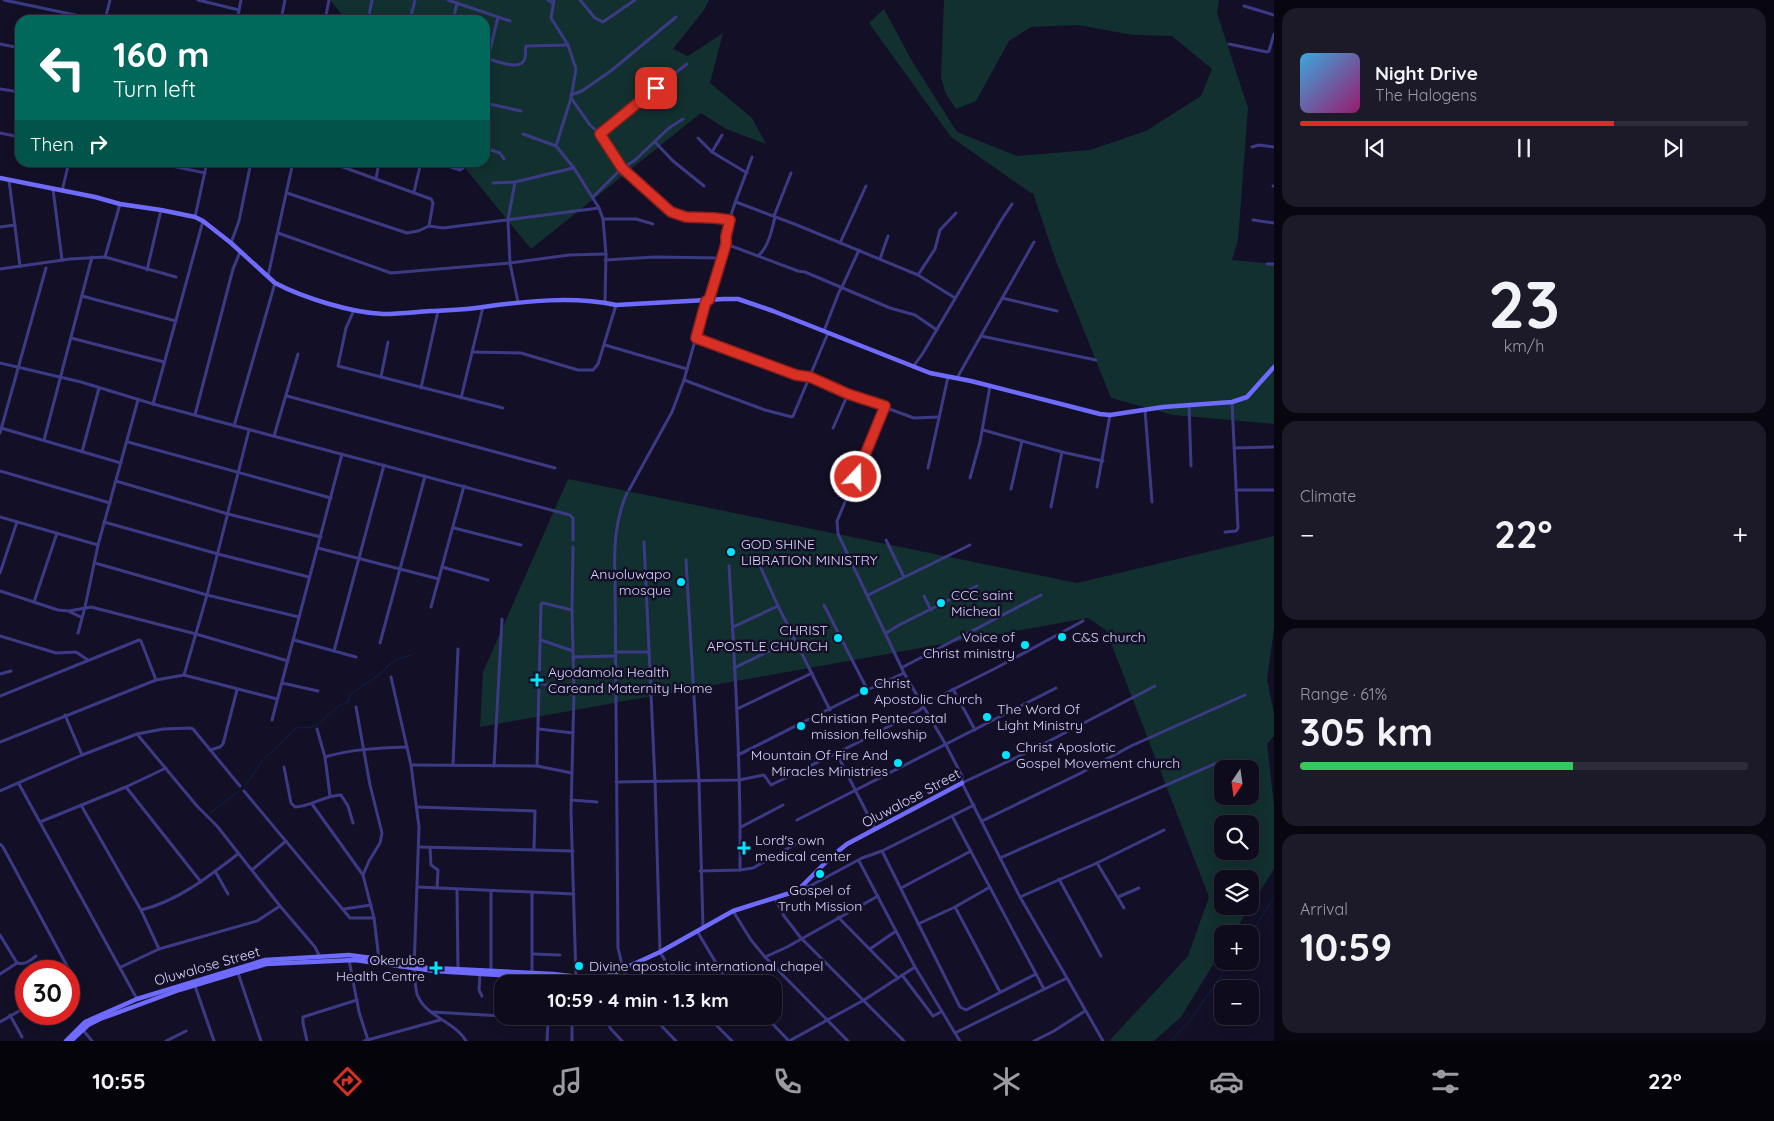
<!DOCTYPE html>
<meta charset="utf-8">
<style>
:root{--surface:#0e0b1c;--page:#1c1929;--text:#f1f3f6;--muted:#9b9ba3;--line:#2e2b3b;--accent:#d93025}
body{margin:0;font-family:Quicksand,sans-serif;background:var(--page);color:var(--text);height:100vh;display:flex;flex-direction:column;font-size:19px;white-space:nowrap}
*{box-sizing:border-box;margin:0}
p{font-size:16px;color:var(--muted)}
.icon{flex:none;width:28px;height:28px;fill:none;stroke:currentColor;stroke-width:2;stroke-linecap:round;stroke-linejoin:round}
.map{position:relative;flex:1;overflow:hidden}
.details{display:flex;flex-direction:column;gap:8px;padding:8px;background:#08060f;width:500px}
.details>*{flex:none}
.guide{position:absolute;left:15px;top:15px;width:475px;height:152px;border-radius:15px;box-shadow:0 2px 12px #0003,0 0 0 1px var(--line);background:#00695c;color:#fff;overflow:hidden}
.needle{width:32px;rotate:193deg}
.controls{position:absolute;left:1214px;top:760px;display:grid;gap:10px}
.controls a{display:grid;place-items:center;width:45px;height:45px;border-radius:10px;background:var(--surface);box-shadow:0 2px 12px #0003,0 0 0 1px var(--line);font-size:25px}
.speed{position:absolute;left:15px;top:960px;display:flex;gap:10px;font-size:25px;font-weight:700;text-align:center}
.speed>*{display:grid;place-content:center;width:65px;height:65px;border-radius:50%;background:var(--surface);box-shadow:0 2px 12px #0003,0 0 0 1px var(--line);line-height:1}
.speed .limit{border:8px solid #d22;background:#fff;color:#111}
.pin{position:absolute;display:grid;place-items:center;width:42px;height:42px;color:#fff;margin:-21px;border-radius:10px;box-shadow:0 2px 8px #0006}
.me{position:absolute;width:55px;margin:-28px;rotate:21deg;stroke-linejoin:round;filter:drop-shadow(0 0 4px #0008)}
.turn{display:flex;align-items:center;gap:18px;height:105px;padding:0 15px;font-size:22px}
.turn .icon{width:65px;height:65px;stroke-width:2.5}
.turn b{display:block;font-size:35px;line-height:42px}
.then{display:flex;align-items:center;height:48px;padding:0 15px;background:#0003;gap:10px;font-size:19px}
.big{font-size:38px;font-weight:700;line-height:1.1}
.details .tile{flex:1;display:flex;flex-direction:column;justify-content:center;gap:8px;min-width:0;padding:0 18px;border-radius:15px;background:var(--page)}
.details .dial{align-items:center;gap:0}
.dial b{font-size:65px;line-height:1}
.song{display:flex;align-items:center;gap:15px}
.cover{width:60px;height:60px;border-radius:8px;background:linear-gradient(135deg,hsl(200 70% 55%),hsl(320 70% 35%))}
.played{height:5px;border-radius:2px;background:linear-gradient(90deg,var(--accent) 70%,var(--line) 70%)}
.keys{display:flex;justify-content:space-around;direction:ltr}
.heat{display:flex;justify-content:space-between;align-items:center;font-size:28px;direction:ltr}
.charge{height:8px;border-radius:4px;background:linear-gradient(90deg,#34c759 61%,var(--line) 0)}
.trip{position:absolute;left:494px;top:975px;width:288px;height:50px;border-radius:15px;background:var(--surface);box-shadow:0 2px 12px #0003,0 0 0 1px var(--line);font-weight:700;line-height:50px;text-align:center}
.tabs{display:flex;height:80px;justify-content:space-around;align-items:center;background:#06040b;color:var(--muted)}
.tabs .icon{width:35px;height:35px}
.tabs .current{color:var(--accent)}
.tabs b{font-size:22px;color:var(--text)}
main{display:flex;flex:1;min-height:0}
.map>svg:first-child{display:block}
</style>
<main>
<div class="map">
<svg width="1274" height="1041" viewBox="0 0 1274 1041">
<rect width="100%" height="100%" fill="#130f26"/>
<!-- green -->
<g fill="#12302f" fill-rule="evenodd">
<polygon points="330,0 709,0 704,10 673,49 688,56 723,33 710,83 752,118 766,144 726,129 701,113 531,249 461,163 485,162 485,20 346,20"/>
<polygon points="944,0 1219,0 1217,13 1248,108 1238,240 1232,260 1274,264 1274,424 1173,415 1111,398 1056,261 1033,193 1031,193 951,137 869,23 884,9 912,61 957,132 1017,156 1090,150 1146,131 1201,96 1212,69 1172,36 1133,35 1078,25 1031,27 1009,41 976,101 956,109 946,94 941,78"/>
<path d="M568 479 1077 583 1274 536V628L1267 680 1274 714V736L1267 744 1274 806V869L1233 934H1222V950L1181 1017 1154 1041H1109L1188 956 1209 897 1106 630 1088 618 480 727 483 672ZM1222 769H1250V796H1222ZM1222 824H1250V851H1222ZM1222 879H1250V906H1222Z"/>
</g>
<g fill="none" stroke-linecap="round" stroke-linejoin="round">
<!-- stream -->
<g stroke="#0c2248" stroke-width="1">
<polyline points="245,786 262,761 296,728 312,727 319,723 340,705 348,702 350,694 379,675 390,664 400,658 412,655"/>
<polyline points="210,813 239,791"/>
<polyline points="1250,936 1274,897"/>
<polyline points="1171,1041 1189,1022 1231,961"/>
</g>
<!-- street -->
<g stroke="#3d3a85" stroke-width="3">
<polyline points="4,0 99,20"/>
<polyline points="198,0 239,10"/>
<polyline points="448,0 510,21"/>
<polyline points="548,0 553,3"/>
<polyline points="554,0 551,18 568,45 576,69 571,98 556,146"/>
<polyline points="580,0 595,18 603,22 635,0"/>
<polyline points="1244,6 1274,15"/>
<polyline points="105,20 110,0"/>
<polyline points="237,20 241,0"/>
<polyline points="281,20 285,0"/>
<polyline points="325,20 329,0"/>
<polyline points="368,20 372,0"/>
<polyline points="410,20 415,0"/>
<polyline points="453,20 457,3"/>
<polyline points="0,44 20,48"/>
<polyline points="1229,44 1267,52 1269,51 1274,34"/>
<path d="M488 59C497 61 522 72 525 58 526 55 525 50 526 46L568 45"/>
<polyline points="485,71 498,17"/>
<polyline points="0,89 20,92"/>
<polyline points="571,95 582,91 612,70 676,17"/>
<polyline points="571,98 590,125 600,134 622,168 671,212 686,217 715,218 730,220"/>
<polyline points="485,103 521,111"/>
<polyline points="0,133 20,137"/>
<polyline points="523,134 556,146 574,168 599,208 603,219 606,254 605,302"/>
<polyline points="600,134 642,98 687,64"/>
<polyline points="698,138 712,152 747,173"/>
<polyline points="655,142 673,161 704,186"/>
<polyline points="1252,147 1259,145 1274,147"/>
<polyline points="485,148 500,153 504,159"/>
<polyline points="712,152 722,135"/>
<polyline points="153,162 205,173"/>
<polyline points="329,162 431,199 433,203 429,226"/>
<polyline points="436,162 460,170 463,168 464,162"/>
<polyline points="376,179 379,162"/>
<polyline points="9,180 20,266"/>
<polyline points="515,182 508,220 510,263 518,302"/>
<polyline points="493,183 515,182 573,168"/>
<polyline points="1273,186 1274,186"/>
<polyline points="53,189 62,260"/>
<polyline points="62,191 69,162"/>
<polyline points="414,192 421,162"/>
<polyline points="287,193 407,233 418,231 429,226 443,228 599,208"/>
<polyline points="593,197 622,168 634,161 669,128 683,119"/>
<polyline points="736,202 797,225 918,275 955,298"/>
<polyline points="774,216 791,173"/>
<polyline points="195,217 207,162"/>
<polyline points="603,219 636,219 653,224"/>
<polyline points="1253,220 1274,223"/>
<polyline points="0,227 15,225"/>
<polyline points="278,233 391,273 510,263 569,255 606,254"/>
<polyline points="231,243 239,221 251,162"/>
<polyline points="840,243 866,186"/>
<polyline points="726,244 798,271 805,272 890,308 915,315 937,330"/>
<path d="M759 255C769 246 772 229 775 217"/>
<polyline points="105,257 120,204"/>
<polyline points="880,259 888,236"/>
<polyline points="605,260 655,257 722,258"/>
<polyline points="1267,264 1274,264"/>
<polyline points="0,269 70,259 105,257 176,277"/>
<polyline points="147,270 161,210"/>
<polyline points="918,275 935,249 940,230 956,213"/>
<polyline points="268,276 293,162"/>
<polyline points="82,296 176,321"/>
<polyline points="1002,298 1057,311"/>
<path d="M709 300 726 244C723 227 746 176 752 157"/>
<polyline points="354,310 346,328 338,366 503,408"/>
<polyline points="824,331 839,292 842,287 859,250"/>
<polyline points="981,336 1096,360"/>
<polyline points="71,338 164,362"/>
<polyline points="696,338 796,375 809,377 848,394 914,418 939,417"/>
<polyline points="605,345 687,369"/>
<polyline points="472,352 521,353 578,370 593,370 598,364 616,305"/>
<polyline points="0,363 81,382 153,404 570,515 573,518 573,540"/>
<polyline points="913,367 923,353 1002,219 1012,204"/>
<polyline points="381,377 388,342"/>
<polyline points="957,378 1034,242"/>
<polyline points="684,380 765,410 792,417 793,416 828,333"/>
<polyline points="421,388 438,311"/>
<polyline points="287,396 555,468"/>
<polyline points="461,398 483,307"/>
<polyline points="153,404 203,221"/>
<polyline points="1189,405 1191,466"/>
<polyline points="1145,410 1152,502"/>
<polyline points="195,415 233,269 240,252"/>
<polyline points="234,426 275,283"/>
<polyline points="1,428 121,463"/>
<polyline points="833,428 848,394"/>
<polyline points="983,430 1062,452 1103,461"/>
<polyline points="0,433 46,268"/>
<polyline points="274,436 298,354"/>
<polyline points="44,440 92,257"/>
<polyline points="128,442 331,498"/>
<polyline points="1234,448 1274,447"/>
<polyline points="82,452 99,388"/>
<polyline points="928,468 948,377"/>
<polyline points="0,471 110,503"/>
<polyline points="970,478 980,442 990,386"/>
<polyline points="116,481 228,514 321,537"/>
<polyline points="1097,487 1110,415"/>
<polyline points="1011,489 1022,441"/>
<polyline points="629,490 672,412 684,380 706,301"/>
<polyline points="1236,490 1274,490"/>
<path d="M627 493C614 522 614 551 615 582L618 948 623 969 630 984"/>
<polyline points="1051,507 1062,452"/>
<polyline points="0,517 98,545"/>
<polyline points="104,522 218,554 309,577"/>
<polyline points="454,528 521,545"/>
<polyline points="1225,532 1236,531 1238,528 1232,402"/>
<polyline points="886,540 904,577"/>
<polyline points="644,542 655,781 660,952 679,984"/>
<polyline points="573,547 572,610 574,692 571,812 576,978"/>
<polyline points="318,548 439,579"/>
<polyline points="686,560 699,782 703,928"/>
<polyline points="95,563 207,595 299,617"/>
<path d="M729 566C735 667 741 769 740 870"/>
<polyline points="760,566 778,606 830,710"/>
<polyline points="442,567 488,580"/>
<polyline points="0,573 17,522"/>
<polyline points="0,591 58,610 69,611 91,607 196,634 288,661"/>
<polyline points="868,595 970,545"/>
<polyline points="924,596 931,610"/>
<polyline points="34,602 57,533"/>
<polyline points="824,605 867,689"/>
<polyline points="431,607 464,486"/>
<polyline points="70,612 81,617"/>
<polyline points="733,627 778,606"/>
<polyline points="78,633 85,607 98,545 138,400"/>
<polyline points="886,633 899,625 977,586"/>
<polyline points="0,636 56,653 76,652 88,660"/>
<polyline points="294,640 356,657"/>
<polyline points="541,640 573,651"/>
<polyline points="380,643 425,476"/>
<polyline points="334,651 384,465"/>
<polyline points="615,652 649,652"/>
<polyline points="573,657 615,656"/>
<polyline points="903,667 1041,595"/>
<polyline points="734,668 794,639"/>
<polyline points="0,674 11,671"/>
<polyline points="184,675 207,595 249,430"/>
<path d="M391 677 411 765 419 827 414 970C415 977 415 986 417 994 425 1017 455 1021 466 1041"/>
<polyline points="282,683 318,691"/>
<polyline points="540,683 573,692"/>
<polyline points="953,689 975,730"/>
<polyline points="0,696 139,640 141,641 156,680"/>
<polyline points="356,707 370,785 382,833 380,843 369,861 363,875"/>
<polyline points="737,709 812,673"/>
<polyline points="65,715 82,755"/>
<polyline points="272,720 342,454"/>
<polyline points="317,729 325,757 330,796"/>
<polyline points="539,729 573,733"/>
<polyline points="137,734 197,806 217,826 280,906 315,947 320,957"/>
<polyline points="0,742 156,680 184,675 277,699"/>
<polyline points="210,750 220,747 223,744 237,690"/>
<polyline points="837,754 875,829"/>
<path d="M738 755C793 728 848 698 904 673"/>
<path d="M325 757C352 749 379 748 407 747"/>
<polyline points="411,765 537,766 572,773"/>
<polyline points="453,765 458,649"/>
<polyline points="494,766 502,619"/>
<polyline points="537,766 541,604 543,603 572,610"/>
<path d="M284 767 291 803 295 807C310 807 325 795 341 795L348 806 353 823"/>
<polyline points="616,782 739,780 764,775 771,785 857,743 920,710 926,703 996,668 1083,621"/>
<polyline points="962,783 1028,752 1155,686"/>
<polyline points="19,784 137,999"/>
<polyline points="126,787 201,882"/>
<polyline points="0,791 82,755 137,734 163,729 190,728 193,729 240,786"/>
<polyline points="244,791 350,918 374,918"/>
<polyline points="571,800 597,802"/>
<polyline points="312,804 363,875 374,918 379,959"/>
<polyline points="81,805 141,910 159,949"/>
<polyline points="417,807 535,811 534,849"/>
<polyline points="952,816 1044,989"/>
<polyline points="797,820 1056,688"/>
<polyline points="982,821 1079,774 1131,746 1245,695"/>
<polyline points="40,822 126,787 166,768"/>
<polyline points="741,827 783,805"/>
<polyline points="0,844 3,847 74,979 74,982 69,984"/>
<polyline points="420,847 573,851"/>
<polyline points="430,848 431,865 438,870 437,888"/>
<polyline points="882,851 960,1007 966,1010 1036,974"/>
<polyline points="1000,858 1219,762"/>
<polyline points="859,861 915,967 955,1033 1067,978 1020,897 962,783 962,776 946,745 904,673 838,534 837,521 885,406"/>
<polyline points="1097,863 1124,908"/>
<polyline points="252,870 286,841"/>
<polyline points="215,871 228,894"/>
<polyline points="700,871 740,870 753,868 799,842"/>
<polyline points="1059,879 1101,956"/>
<polyline points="418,887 574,894"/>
<polyline points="802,887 810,886 862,858 882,851 974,805"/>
<polyline points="901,888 971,851"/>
<polyline points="457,890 458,969"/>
<polyline points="491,891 491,971"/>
<polyline points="1020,897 1097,863 1164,830"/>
<polyline points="1118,897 1139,888"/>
<polyline points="775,898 784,916 801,938 904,1041"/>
<polyline points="955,907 1000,992"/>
<polyline points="344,909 371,905"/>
<path d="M141 910C178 901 208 877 238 854"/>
<polyline points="733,911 751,940 765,957 848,1041"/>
<polyline points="838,917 898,978"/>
<polyline points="918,924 955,907 990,887"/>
<polyline points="697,931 722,973 732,984"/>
<polyline points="0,935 17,963"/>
<polyline points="870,949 896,931"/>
<polyline points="533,954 560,955"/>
<polyline points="765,957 787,947 878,896"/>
<polyline points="349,960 359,1012 368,1040"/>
<polyline points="121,967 159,949 257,921 280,906"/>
<polyline points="238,973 261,1041"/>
<polyline points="532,973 532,892"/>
<path d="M0 974 17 963C25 965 30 961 36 956"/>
<polyline points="480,974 479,990 482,996"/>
<polyline points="902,975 933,1016 941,1012"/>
<polyline points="1067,978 1103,1041"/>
<polyline points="195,986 214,1041"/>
<polyline points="432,1012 502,1016"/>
<polyline points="10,1015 22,1037"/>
<polyline points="506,1016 548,1022 571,1021"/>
<polyline points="572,1016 572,1041"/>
<polyline points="607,1016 610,1028 622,1041"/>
<polyline points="652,1016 676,1041"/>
<polyline points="707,1016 732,1041"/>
<polyline points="765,1016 789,1041"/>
<polyline points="0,1022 26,1007"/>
<polyline points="83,1030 92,1041"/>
<polyline points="955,1033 960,1041"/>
<polyline points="166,1041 186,1031"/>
<polyline points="307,1041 303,1023 303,1017 357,1000"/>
<polyline points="364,1041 440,1020"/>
<polyline points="547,1041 548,1022"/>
<polyline points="789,1041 864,1000 915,967"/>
<polyline points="1034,1041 1054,1031 1085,1011"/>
</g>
<!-- secondary -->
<g stroke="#6f6bff" stroke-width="4.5">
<path d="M0 178 95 197 120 204 161 210 195 217 203 221 231 243 275 283C304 298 352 313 384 314 399 314 415 312 430 311 448 310 466 310 483 307 526 301 573 296 616 305L724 299H738L773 311 930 373 971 381 1100 414 1110 415 1163 407 1232 402 1247 397 1274 367"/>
<polyline points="66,1041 85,1022 137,999 265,960 349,955 379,959 414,967 553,974 571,976 579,979 599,980 660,952 733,911 790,893 801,887 831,857 847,844 962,783"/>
<polyline points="71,1041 88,1025 100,1019 179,990 266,964 355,960 435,971 532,977 574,978"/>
</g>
</g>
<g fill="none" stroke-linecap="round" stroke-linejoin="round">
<defs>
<polyline id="route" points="656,88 600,134 622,168 671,212 686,217 715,218 730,220 726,236 726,244 709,300 706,301 696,338 796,375 810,377 848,394 885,406 856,477"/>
</defs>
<!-- route casing -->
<use href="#route" stroke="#8d1f18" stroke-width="12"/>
<!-- route -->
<use href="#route" stroke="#d93025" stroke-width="9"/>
</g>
<!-- markers -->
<g fill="#00e5ff" stroke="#130f26" stroke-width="2">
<circle cx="731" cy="552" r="5"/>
<circle cx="681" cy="582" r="5"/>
<circle cx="941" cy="603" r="5"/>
<circle cx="1062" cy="637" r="5"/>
<circle cx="838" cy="638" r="5"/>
<circle cx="1025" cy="645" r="5"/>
<path d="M534.5 672.5h5v5h5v5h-5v5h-5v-5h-5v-5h5z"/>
<circle cx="864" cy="691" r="5"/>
<circle cx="987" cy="717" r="5"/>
<circle cx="801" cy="726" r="5"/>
<circle cx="1006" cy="755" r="5"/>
<circle cx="898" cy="763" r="5"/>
<path d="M741.5 840.5h5v5h5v5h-5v5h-5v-5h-5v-5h5z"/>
<circle cx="820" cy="874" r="5"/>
<circle cx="579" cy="966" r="5"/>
<path d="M433.5 960.5h5v5h5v5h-5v5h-5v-5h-5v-5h5z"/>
</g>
<g text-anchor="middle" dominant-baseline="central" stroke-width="5" stroke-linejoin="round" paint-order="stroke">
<!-- poi labels -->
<g font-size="14" fill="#d9d4ff" stroke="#130f26" text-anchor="start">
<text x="741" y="544">GOD SHINE<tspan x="741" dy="16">LIBRATION MINISTRY</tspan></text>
<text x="671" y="574" text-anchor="end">Anuoluwapo<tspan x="671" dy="16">mosque</tspan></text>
<text x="951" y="595">CCC saint<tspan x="951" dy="16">Micheal</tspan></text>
<text x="828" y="630" text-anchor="end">CHRIST<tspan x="828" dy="16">APOSTLE CHURCH</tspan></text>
<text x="1015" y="637" text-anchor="end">Voice of<tspan x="1015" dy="16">Christ ministry</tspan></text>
<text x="1072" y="637">C&amp;S church</text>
<text x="548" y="672">Ayodamola Health<tspan x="548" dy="16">Careand Maternity Home</tspan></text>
<text x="874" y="683">Christ<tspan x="874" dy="16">Apostolic Church</tspan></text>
<text x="997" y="709">The Word Of<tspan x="997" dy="16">Light Ministry</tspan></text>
<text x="811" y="718">Christian Pentecostal<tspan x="811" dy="16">mission fellowship</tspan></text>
<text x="1016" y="747">Christ Aposlotic<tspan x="1016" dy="16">Gospel Movement church</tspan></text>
<text x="888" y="755" text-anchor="end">Mountain Of Fire And<tspan x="888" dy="16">Miracles Ministries</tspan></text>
<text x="755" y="840">Lord's own<tspan x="755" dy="16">medical center</tspan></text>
<text x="820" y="890" text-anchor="middle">Gospel of<tspan x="820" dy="16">Truth Mission</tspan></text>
<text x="425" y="960" text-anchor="end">Okerube<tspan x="425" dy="16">Health Centre</tspan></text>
<text x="589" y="966">Divine apostolic international chapel</text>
</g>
<!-- street labels -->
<g font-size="14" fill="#d9d4ff" stroke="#130f26">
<text transform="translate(911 798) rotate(-28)">Oluwalose Street</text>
<text transform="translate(207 966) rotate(-16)">Oluwalose Street</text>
</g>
</g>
</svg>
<div class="controls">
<a><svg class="needle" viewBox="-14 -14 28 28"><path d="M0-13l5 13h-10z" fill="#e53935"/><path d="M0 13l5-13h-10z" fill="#9b9ba3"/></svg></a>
<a><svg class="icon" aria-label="search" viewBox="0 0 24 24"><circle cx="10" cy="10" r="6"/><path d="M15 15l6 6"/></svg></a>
<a><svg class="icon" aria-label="layers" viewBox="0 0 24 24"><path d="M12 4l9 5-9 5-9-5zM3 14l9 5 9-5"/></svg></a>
<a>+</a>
<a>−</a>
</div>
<div class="speed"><div class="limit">30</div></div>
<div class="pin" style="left:656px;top:88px;background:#d93025"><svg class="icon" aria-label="arrive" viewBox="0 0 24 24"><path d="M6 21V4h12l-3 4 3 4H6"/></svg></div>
<svg class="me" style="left:856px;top:477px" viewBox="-20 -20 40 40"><circle r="17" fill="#d93025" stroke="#fff" stroke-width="3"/><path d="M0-11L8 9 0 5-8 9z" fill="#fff"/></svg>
<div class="trip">10:59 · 4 min · 1.3 km</div>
<div class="guide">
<div class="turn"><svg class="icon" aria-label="left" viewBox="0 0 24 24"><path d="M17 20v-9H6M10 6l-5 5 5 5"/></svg><div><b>160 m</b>Turn left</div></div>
<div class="then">Then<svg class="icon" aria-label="right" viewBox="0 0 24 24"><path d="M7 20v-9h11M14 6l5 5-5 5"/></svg></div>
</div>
</div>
<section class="details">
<div class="tile">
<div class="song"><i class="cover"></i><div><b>Night Drive</b><p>The Halogens</p></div></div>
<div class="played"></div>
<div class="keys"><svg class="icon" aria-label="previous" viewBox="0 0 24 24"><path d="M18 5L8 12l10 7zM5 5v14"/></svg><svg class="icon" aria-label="pause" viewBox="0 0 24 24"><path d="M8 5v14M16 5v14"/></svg><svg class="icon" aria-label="next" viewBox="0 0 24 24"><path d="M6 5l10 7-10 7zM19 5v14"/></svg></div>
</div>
<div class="tile dial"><b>23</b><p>km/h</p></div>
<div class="tile"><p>Climate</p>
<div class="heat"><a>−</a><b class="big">22°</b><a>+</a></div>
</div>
<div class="tile"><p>Range · 61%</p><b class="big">305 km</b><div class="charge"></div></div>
<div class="tile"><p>Arrival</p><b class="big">10:59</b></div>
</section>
</main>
<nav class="tabs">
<b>10:55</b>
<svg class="icon current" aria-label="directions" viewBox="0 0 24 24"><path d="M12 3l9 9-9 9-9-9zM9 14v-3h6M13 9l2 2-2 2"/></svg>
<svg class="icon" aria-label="music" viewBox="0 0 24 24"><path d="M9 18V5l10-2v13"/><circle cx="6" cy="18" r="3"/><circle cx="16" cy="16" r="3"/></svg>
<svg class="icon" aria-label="phone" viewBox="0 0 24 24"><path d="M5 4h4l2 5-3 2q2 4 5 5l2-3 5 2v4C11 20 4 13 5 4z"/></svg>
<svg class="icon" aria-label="climate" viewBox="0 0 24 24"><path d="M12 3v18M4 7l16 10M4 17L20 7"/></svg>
<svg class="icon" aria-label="car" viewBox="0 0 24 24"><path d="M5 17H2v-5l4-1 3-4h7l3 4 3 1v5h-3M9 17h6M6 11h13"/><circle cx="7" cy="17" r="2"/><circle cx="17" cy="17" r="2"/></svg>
<svg class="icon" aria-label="filters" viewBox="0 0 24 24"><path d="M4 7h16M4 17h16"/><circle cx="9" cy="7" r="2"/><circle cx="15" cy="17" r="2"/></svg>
<b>22°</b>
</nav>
